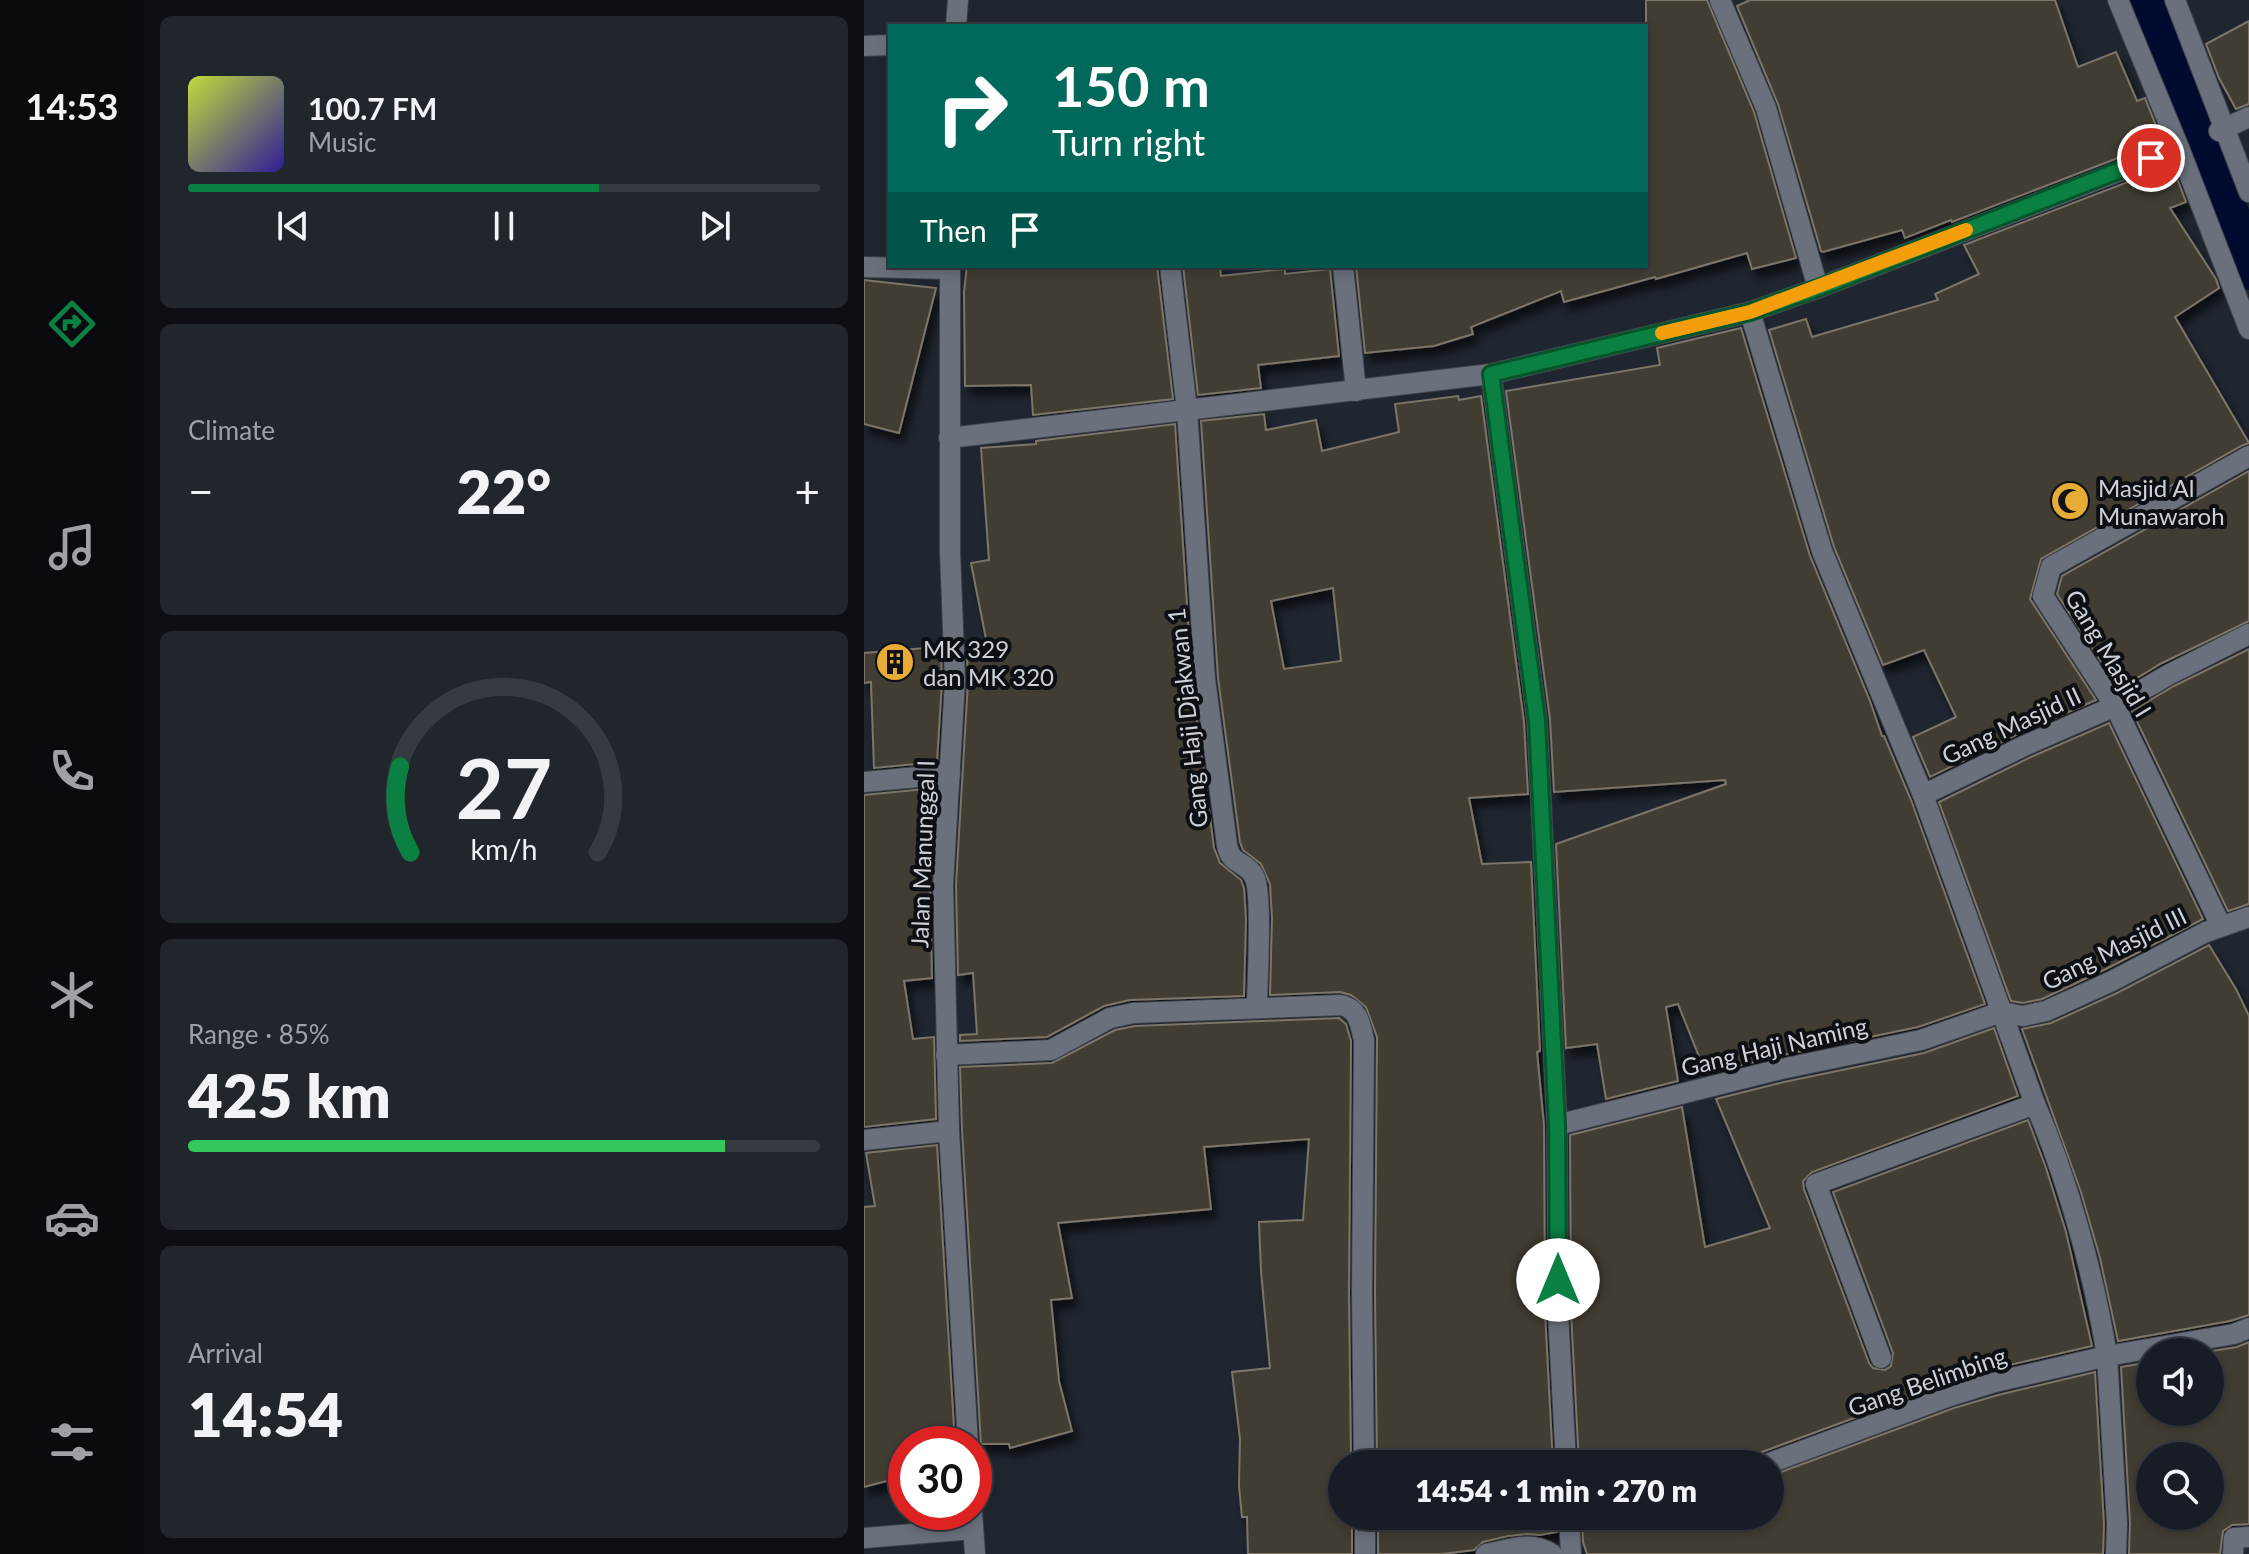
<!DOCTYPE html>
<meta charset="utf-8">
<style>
:root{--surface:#181c24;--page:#21252c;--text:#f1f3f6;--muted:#9fa1a6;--line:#363a41;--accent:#0b8043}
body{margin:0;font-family:Lato,sans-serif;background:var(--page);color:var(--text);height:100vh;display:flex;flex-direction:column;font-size:30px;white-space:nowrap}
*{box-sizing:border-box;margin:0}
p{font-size:26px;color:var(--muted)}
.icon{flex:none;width:44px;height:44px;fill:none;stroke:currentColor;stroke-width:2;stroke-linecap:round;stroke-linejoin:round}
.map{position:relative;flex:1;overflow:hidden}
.details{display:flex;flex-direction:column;gap:16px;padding:16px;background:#0d0f14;width:720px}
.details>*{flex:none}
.top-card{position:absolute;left:24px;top:24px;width:760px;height:244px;border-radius:0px;box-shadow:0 4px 12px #0003,0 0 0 2px var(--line);background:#00695c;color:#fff;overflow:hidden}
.buttons{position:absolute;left:1272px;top:1338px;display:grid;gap:16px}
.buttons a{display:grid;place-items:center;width:88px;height:88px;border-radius:50%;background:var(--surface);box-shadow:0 4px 12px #0003,0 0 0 2px var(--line);font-size:40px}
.speed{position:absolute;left:24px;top:1426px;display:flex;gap:16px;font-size:40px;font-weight:700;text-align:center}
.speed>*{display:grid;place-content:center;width:104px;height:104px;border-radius:50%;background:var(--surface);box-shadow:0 4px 12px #0003,0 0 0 2px var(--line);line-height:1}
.speed .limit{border:12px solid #d22;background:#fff;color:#111}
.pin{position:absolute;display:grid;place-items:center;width:68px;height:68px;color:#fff;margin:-34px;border:4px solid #fff;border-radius:50%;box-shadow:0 2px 8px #0007}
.me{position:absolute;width:88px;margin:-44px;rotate:0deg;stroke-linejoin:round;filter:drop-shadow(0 0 6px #0008)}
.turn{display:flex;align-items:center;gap:28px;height:168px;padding:0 32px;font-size:36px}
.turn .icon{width:104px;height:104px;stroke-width:2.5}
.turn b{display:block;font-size:56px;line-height:68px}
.then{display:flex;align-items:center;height:76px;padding:0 32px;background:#0003;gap:16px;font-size:30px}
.big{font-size:60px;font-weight:800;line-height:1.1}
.details .card{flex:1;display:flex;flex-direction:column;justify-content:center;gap:12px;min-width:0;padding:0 28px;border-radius:12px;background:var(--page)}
.details .dial{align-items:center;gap:0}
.dial svg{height:208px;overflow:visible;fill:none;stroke:var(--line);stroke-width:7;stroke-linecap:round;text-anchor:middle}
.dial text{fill:var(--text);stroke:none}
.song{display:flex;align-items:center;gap:24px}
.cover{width:96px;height:96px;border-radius:12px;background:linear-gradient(135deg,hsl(70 70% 55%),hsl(250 70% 35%))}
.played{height:8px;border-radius:4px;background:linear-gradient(90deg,var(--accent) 65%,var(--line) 65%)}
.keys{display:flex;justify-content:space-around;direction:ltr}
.heat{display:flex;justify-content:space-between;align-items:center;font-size:44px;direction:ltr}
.charge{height:12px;border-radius:6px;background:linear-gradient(90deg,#34c759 85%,var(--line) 0)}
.trip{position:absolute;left:464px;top:1450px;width:456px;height:80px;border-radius:40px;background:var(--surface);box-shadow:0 4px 12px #0003,0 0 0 2px var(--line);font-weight:800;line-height:80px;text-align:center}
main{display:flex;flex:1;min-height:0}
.tabs{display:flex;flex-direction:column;width:144px;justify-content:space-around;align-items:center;background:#0a0b0e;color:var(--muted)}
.tabs .icon{width:56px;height:56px}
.tabs .active{color:var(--accent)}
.tabs b{font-size:36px;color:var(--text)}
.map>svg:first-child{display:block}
</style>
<main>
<nav class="tabs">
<b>14:53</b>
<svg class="icon active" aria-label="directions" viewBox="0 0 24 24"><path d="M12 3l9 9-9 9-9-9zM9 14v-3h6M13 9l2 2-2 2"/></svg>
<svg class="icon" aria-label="music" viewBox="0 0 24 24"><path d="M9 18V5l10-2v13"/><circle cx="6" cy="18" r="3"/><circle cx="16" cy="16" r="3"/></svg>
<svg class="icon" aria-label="phone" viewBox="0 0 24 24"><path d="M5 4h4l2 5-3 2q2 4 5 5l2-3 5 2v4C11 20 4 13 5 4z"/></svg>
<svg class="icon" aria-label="climate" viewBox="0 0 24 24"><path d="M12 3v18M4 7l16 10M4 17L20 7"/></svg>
<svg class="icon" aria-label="car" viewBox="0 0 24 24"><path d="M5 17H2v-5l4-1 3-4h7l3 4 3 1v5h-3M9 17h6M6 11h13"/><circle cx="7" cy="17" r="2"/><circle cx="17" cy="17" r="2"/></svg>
<svg class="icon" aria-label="filters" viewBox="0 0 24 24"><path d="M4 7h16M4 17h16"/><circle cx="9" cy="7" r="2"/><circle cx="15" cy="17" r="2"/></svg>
</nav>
<section class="details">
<div class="card">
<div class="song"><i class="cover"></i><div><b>100.7 FM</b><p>Music</p></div></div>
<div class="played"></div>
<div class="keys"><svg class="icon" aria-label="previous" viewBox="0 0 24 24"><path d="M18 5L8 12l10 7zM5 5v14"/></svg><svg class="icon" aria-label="pause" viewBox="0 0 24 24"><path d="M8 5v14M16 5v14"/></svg><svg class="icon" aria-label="next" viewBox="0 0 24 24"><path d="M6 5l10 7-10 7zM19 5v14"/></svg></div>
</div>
<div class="card"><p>Climate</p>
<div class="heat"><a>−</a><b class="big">22°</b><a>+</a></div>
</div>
<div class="card dial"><svg viewBox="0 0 100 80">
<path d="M14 69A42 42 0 1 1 86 69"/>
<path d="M14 69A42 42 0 0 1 10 36" stroke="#0b8043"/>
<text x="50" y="56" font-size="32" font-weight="700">27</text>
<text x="50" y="72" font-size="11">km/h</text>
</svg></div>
<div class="card"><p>Range · 85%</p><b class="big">425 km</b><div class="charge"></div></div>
<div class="card"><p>Arrival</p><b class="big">14:54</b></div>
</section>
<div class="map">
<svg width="1385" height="1554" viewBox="0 0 1385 1554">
<defs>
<filter id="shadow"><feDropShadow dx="5" dy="9" stdDeviation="4" flood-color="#0009"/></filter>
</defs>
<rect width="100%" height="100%" fill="#202630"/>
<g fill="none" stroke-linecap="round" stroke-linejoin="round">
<!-- canal -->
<polyline stroke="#010b2f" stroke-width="42" points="1284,0 1385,269"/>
</g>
<!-- building -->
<g fill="#423c31" stroke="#7c7468" stroke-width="2" fill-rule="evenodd" filter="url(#shadow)">
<polygon points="782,0 843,0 890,112 932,258 888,269 883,253 792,279 791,277 700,302 697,291 607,327 609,334 570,346 501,353 492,266 782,266"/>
<polygon points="886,0 1191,0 1214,67 1252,52 1273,101 1281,98 1298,141 1088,222 1087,220 1041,238 1038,230 959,252 957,251 914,104 873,6"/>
<polygon points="1385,21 1385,104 1372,109 1355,78 1342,44"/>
<polygon points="1308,165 1322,202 1306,208 1352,279 1355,288 1311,317 1385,443 1379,445 1177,559 1166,599 1232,700 1156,733 1066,777 1049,737 1092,717 1060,650 1019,665 970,547 905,330 942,319 948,337 1074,300 1071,294 1115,274 1100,245"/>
<polygon points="103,266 293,266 309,399 169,415 167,385 101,386 100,292"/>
<polygon points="319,266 356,266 357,276 421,269 421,274 466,269 475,356 394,365 397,388 334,395"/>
<polygon points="0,280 72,288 35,433 0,424"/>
<polygon points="877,328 946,556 1006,701 1018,736 1020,736 1047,800 1121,1004 1054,1027 914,1056 842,1074 814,1004 802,1007 814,1081 742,1099 733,1044 702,1048 692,844 862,784 861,780 690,792 686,719 642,391 796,365 793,348"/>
<path d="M594 396 595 400 617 396 660 722 664 794 605 798 618 864 667 862 676 1051 673 1052 680 1125 681 1312 689 1464H513L511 1293 513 1037 502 1007 487 995 476 992 406 995 408 918 406 884 397 864 379 850 376 842 354 678 337 421 400 414 402 430 452 420 458 451 535 432 531 404ZM469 588 477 661 420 669 407 601Z"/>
<polygon points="311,424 328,681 350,848 356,863 377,880 380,888 382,919 380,996 266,1000 240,1006 183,1037 96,1041 96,1035 113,1034 109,973 94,975 92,885 104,682 103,652 124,649 107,563 125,560 117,448 172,444 172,441"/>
<polygon points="1385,471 1385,621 1298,663 1255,689 1193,594 1198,576"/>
<polygon points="61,648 62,658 77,656 78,681 73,762 10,768 7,682 0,683 0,653"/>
<polygon points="1385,649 1385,904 1364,911 1268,711 1310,686"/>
<polygon points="1245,723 1339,919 1242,969 1178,999 1159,1003 1147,1001 1075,802 1167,757"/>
<polygon points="72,788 66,885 68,978 40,981 49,1039 70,1037 72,1119 0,1127 0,795"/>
<polygon points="1345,945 1372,989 1385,1016 1385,1315 1366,1321 1254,1341 1236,1258 1217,1192 1158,1029 1187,1023 1253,993"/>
<polygon points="475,1018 482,1024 487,1041 485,1293 487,1464 478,1464 478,1516 488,1516 488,1554 384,1554 383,1517 378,1517 375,1486 376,1439 368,1372 406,1368 397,1271 395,1222 439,1220 445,1139 340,1147 347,1209 194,1223 208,1298 187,1300 195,1381 208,1431 146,1448 145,1444 117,1444 98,1130 96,1067 188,1063 251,1030 271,1026"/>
<polygon points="1130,1028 1154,1096 948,1172 939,1181 940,1189 1005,1363 1009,1368 1021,1370 1027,1366 1029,1353 969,1192 1164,1120 1182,1168 1202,1232 1228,1346 1128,1369 1082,1384 898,1452 893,1456 890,1464 715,1464 707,1312 706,1135 818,1107 841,1247 906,1228 852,1099 920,1082 1060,1053"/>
<polygon points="73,1145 91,1444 42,1444 42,1476 0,1487 0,1207 11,1206 2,1153"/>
<path d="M1385 1342V1524L1368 1525 1359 1531 1356 1554H1265L1266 1523 1257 1367 1286 1362V1412H1346V1352H1342L1373 1347ZM1286 1456H1346V1516H1286Z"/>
<polygon points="1231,1372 1240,1524 1239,1554 723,1554 719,1542 718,1516 906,1516 906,1476 1090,1408 1134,1395"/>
<polygon points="514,1516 692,1516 693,1532 676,1535 663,1534 644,1536 619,1542 610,1550 578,1554 514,1554"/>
</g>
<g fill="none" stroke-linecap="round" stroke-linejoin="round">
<defs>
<g id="minor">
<polyline points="856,0 902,108 954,288"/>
<polyline points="1254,0 1315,148 1385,329"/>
<polyline points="1311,0 1385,192"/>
<polyline points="92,26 94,0"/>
<polyline points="0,46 26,45"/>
<polyline points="1355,131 1385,117"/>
<polyline points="86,266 86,551 91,681 79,885 85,1131 104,1444"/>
<path d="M306 266 323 410 341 679 363 845C366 865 382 861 390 876 399 892 393 984 393 1007"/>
<polyline points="479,266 492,391"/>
<polyline points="0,267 86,269"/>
<path d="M886 312 958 551 1059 795 1171 1104C1204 1180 1230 1275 1243 1356L1253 1524 1252 1554"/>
<polyline points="627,374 673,721 693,1125 694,1312 702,1464"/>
<polyline points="85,438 627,374 886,312 954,288 1315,148"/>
<polyline points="0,782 86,774"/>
<polyline points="1059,795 1162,745 1251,706 1304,675 1385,634"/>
<polyline points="1357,926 1251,706 1179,596 1187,567 1385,456"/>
<path d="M82 1055 187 1050 246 1018 269 1013 477 1005C495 1009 496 1024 500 1040L498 1293 500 1464"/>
<polyline points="693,1125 917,1069 1057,1040 1137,1012 1159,1016 1182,1011 1248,981 1342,932 1385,917"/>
<polyline points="0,1140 85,1131"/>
<polyline points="1017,1358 952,1184 1171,1104"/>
<polyline points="903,1464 1086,1396 1131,1382 1243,1356 1370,1334 1385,1328"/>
<polyline points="108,1512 111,1554"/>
<polyline points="501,1516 501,1554"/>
<polyline points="705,1516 707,1554"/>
<polyline points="0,1538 109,1529"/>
<path d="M622 1554C644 1550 667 1540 688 1554"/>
<polyline points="1369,1554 1370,1538 1385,1537"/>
</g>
</defs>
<!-- minor casing -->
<use href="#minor" stroke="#3d414a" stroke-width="22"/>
<!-- minor -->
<use href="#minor" stroke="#6a717d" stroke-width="20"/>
</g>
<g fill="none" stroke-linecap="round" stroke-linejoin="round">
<defs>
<polyline id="route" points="694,1280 693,1125 673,721 627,374 886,312 954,288 1287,158"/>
</defs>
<!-- route casing -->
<use href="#route" stroke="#07532c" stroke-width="20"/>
<!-- route -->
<use href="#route" stroke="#0b8043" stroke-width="14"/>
<!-- slow -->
<polyline stroke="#f59e0b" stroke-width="14" points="798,333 886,312 1102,230"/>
</g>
<!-- icons -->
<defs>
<symbol id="mosque-disc" viewBox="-11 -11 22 22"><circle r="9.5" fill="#e6ac36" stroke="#0c0f13"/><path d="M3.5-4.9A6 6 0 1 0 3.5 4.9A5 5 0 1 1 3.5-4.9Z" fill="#111"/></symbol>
<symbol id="building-disc" viewBox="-11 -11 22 22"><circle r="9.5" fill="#e6ac36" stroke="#0c0f13"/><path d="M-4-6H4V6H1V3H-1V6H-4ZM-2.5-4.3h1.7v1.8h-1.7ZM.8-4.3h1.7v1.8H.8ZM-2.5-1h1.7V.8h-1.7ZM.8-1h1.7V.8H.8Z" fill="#111"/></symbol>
</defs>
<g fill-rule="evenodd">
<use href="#mosque-disc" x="1184" y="479" width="44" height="44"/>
<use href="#building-disc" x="9" y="640" width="44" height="44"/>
</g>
<g text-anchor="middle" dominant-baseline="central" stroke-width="8" stroke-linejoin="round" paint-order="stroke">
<!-- poi labels -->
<g font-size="24" fill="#ced1d8" stroke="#0c0f13" text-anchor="start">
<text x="1234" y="487">Masjid Al<tspan x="1234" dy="28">Munawaroh</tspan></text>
<text x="59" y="648">MK 329<tspan x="59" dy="28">dan MK 320</tspan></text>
</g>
<!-- street labels -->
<g font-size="24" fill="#ced1d8" stroke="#0c0f13">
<text transform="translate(1245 653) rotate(59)">Gang Masjid I</text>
<text transform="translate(323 718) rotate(-96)">Gang Haji Djakwan 1</text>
<text transform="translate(1147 725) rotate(-25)">Gang Masjid II</text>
<text transform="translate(58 854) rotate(-88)">Jalan Manunggal I</text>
<text transform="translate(1250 948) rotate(-26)">Gang Masjid III</text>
<text transform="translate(910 1046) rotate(-13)">Gang Haji Naming</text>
<text transform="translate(1063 1381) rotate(-19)">Gang Belimbing</text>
</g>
</g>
</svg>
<div class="buttons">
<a><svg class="icon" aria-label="sound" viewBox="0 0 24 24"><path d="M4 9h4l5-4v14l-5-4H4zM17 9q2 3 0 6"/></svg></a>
<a><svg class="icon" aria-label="search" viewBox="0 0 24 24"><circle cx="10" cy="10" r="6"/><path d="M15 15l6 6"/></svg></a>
</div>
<div class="speed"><div class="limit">30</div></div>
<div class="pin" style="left:1287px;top:158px;background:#d93025"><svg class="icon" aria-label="arrive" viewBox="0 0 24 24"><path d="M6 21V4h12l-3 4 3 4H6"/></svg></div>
<svg class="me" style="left:694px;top:1280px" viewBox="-20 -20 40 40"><circle r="19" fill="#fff"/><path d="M0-13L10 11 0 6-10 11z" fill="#0b8043"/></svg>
<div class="trip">14:54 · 1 min · 270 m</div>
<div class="top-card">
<div class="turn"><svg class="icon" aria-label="right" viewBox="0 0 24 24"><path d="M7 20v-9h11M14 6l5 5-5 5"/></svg><div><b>150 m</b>Turn right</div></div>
<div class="then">Then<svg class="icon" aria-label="arrive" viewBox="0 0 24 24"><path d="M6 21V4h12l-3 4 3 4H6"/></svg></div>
</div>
</div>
</main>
